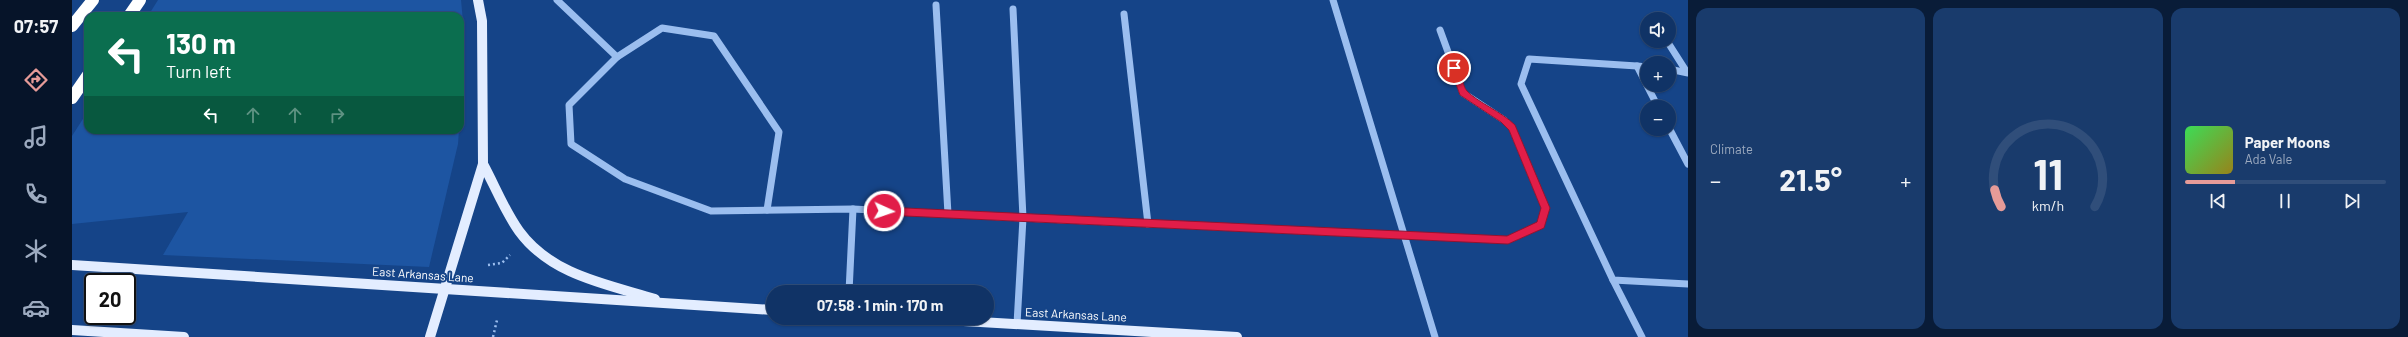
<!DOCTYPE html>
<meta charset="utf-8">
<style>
:root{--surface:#103366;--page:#193b6c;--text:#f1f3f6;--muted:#9caabf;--line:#304e7a;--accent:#e69b98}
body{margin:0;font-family:Barlow,sans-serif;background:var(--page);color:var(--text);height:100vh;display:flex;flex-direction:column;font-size:15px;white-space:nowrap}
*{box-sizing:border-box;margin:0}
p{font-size:13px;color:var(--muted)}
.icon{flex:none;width:22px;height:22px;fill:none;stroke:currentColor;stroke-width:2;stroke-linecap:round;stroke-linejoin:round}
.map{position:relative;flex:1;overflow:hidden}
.side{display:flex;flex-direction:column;gap:8px;padding:8px;background:#091c38;width:720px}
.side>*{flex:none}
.hud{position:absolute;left:12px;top:12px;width:380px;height:122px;border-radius:12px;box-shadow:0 1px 3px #0004,0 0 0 1px var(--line);background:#0b6e4f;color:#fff;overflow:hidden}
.buttons{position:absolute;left:1568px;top:12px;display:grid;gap:8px}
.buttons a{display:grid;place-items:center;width:36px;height:36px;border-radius:50%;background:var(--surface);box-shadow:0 1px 3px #0004,0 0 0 1px var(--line);font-size:20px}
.speed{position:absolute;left:12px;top:273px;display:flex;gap:8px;font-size:20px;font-weight:700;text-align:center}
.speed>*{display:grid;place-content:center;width:52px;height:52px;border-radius:50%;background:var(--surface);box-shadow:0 1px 3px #0004,0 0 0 1px var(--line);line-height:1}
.speed .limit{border:2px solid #111;border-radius:6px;background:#fff;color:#111}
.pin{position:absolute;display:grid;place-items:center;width:34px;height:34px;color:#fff;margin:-17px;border:2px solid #fff;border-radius:50%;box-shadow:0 1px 4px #0007}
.me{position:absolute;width:44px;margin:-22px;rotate:93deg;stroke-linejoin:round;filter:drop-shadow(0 0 3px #0008)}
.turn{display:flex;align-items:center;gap:14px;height:84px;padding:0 16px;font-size:18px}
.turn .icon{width:52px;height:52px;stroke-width:2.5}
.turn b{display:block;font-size:28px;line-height:34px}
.lanes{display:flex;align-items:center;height:38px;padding:0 16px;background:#0003;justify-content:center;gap:20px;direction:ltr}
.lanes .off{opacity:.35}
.big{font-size:30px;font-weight:700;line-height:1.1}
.side .widget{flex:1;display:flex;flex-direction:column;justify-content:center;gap:6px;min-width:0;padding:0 14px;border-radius:12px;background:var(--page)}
.side .dial{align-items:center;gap:0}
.dial svg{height:104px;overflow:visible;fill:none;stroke:var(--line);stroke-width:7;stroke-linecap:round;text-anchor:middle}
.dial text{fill:var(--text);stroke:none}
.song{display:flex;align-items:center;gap:12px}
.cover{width:48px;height:48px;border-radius:6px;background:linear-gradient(135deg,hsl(130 70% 55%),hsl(50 70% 35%))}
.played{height:4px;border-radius:2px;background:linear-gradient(90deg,var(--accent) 25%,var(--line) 25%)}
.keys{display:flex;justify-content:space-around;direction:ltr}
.heat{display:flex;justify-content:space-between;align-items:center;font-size:22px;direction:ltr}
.side .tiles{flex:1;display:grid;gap:8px;grid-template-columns:repeat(3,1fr)}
.trip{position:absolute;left:694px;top:285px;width:228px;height:40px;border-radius:20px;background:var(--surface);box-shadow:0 1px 3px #0004,0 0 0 1px var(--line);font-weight:700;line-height:40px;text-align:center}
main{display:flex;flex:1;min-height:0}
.tab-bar{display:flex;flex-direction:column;width:72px;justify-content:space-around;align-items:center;background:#061429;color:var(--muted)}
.tab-bar .icon{width:28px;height:28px}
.tab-bar .on{color:var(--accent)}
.tab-bar b{font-size:18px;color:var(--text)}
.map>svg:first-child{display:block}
</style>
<main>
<nav class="tab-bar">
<b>07:57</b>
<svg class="icon on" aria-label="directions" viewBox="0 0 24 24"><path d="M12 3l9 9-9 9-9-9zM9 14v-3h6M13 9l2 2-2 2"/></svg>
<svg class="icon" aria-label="music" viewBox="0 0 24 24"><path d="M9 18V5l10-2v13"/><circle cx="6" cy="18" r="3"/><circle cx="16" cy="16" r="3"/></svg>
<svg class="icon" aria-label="phone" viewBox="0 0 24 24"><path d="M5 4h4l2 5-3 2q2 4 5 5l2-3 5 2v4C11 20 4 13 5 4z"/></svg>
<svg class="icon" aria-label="climate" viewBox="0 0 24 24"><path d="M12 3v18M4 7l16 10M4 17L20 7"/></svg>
<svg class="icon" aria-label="car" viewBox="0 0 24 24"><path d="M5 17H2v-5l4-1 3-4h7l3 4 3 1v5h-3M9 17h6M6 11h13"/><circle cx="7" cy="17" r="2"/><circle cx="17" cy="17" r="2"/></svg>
</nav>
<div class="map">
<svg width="1616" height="337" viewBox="0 0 1616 337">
<rect width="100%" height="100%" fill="#154488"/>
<!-- green -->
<g fill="#1d55a2">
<polygon points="86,0 389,0 392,32 388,107 388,16 76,16"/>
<polygon points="16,111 16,130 387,130 386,144 357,267 91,255 116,212 0,224 0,136"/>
</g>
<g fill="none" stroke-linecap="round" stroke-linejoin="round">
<!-- path -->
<g stroke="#9bbeef" stroke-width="2.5" stroke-dasharray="2 3" stroke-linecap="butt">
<polyline points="416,265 430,263 438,255"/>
<polyline points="421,337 425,320"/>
</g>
<!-- minor -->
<g stroke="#9bbeef" stroke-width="7">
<polyline points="485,0 545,57 497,105 499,144 553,179 639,211 781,209 777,292"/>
<polyline points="1261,0 1363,337"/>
<polyline points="864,5 876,214"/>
<polyline points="1052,14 1076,224"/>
<polyline points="1595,41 1614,71"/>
<polyline points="545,57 590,28 642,36 707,132 695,210"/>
<polyline points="1565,66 1457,59 1449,84 1541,280 1616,284"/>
<polyline points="1575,67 1565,66 1586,107"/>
<polyline points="1597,69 1616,73"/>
<polyline points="1597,128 1616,164"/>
<polyline points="781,209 951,218 941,9"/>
<polyline points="1541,280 1570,337"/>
<polyline points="945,324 951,218 1436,240 1469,225 1473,208 1440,128 1432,120 1391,93 1368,30"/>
</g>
<!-- major -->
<g stroke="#e3edff" stroke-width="10">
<path d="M411 164C423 186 432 210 447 231 479 275 534 284 583 299"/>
<polyline points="0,265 701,310"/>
<polyline points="841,318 1165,337"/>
<polyline points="0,330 112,337"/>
<polyline points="358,337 411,164 410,21 406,0"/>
</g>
<!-- highway -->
<g stroke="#fff" stroke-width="12">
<polyline points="57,16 68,0"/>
<polyline points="0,26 21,0"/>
<polyline points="0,98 16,75"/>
</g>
</g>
<!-- route -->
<path fill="#e11d48" stroke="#92132f" d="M1382 64C1391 67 1389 85 1395 91 1405 102 1430 112 1443 125L1478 208 1472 228 1436 244 812 215 808 211 812 207 1435 236 1465 222 1469 208 1437 130 1429 122 1388 95 1378 68Z"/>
<g text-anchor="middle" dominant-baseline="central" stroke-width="4" stroke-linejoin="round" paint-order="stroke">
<!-- street labels -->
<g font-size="12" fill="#fff" stroke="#154488">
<text transform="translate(351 274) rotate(4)">East Arkansas Lane</text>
<text transform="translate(1004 314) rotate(3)">East Arkansas Lane</text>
</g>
</g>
</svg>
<div class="buttons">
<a><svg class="icon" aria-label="sound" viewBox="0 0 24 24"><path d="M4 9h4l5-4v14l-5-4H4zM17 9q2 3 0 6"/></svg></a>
<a>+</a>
<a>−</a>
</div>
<div class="speed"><div class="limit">20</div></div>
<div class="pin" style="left:1382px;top:68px;background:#d93025"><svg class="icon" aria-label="arrive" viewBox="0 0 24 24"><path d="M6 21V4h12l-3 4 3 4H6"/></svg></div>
<svg class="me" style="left:812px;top:211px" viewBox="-20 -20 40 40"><circle r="17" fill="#e11d48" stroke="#fff" stroke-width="3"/><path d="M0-11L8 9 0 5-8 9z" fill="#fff"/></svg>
<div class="trip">07:58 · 1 min · 170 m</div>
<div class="hud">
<div class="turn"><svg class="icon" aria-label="left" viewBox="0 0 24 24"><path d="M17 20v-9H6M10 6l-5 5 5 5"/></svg><div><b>130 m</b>Turn left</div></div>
<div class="lanes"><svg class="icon" aria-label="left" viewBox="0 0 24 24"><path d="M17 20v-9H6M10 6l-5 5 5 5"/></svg><svg class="icon off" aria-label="ahead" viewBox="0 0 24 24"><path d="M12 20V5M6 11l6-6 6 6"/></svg><svg class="icon off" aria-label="ahead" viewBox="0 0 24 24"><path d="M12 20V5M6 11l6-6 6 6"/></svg><svg class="icon off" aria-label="right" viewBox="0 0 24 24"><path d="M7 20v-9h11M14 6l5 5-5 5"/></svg></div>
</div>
</div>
<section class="side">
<div class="tiles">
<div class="widget"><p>Climate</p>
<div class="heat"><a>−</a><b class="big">21.5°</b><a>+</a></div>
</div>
<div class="widget dial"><svg viewBox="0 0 100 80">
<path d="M14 69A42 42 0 1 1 86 69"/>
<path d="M14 69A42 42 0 0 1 9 56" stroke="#e69b98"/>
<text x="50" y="56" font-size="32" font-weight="700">11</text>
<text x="50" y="72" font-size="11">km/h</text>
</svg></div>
<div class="widget">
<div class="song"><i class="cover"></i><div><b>Paper Moons</b><p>Ada Vale</p></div></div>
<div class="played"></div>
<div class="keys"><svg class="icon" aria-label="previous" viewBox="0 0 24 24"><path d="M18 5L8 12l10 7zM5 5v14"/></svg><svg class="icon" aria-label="pause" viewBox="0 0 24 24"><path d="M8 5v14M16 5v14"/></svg><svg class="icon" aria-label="next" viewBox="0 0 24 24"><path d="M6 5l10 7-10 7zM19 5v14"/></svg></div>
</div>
</div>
</section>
</main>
